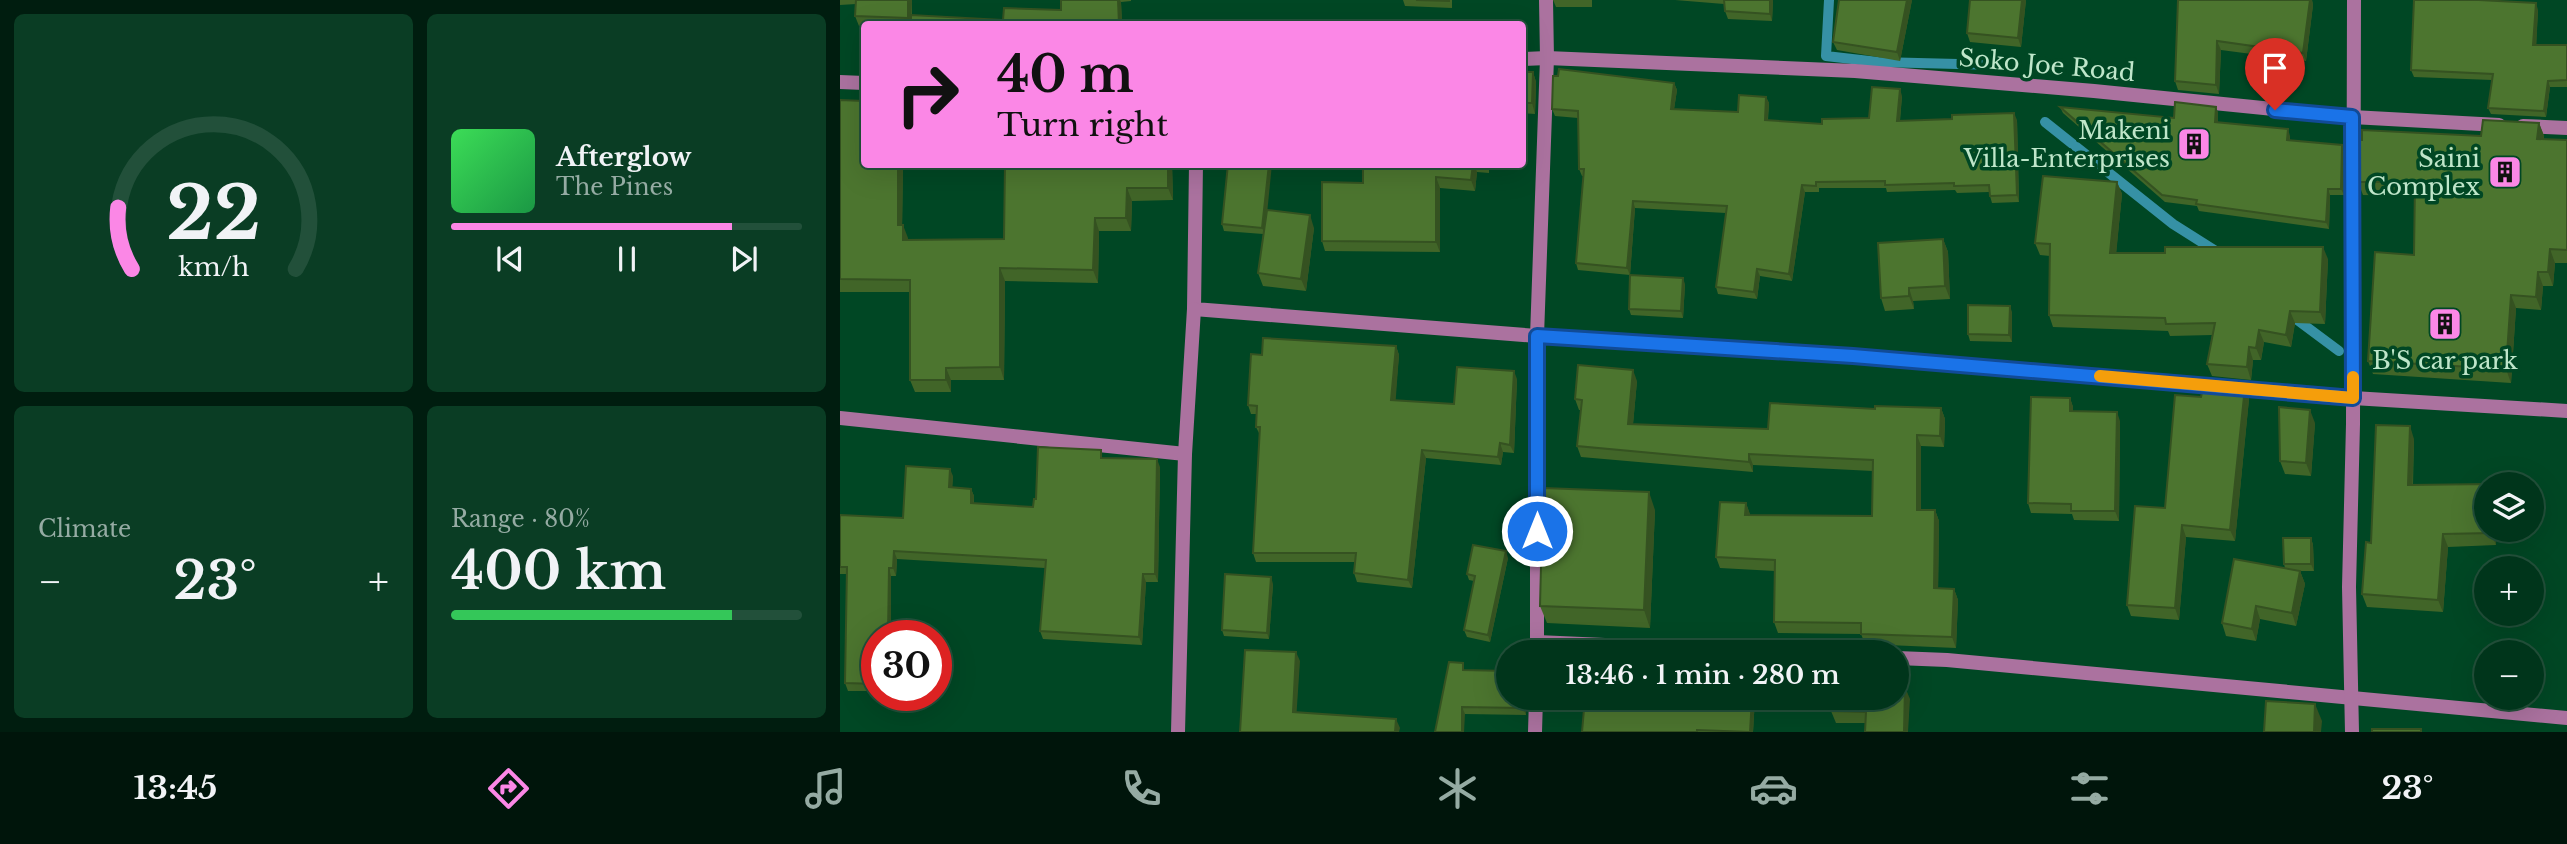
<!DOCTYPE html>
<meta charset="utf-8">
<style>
:root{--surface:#00351b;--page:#0a3d24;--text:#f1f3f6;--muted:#95aba3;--line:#22503a;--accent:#fb87e6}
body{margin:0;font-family:"Libre Baskerville",serif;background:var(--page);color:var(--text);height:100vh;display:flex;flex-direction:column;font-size:26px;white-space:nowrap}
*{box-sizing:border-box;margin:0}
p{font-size:23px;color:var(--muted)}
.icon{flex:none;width:38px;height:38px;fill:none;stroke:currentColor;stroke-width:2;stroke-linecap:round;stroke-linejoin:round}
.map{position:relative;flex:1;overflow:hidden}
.side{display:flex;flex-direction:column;gap:14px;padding:14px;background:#001d0f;width:840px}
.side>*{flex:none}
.guide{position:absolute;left:21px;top:21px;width:665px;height:147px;border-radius:7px;box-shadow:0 7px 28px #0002,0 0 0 2px var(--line);background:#fb87e6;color:#111;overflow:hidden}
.fabs{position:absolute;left:1634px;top:472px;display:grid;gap:14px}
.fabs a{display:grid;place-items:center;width:70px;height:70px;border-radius:50%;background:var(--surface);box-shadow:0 7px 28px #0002,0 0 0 2px var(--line);font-size:35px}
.speed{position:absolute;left:21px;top:620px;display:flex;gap:14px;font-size:35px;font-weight:700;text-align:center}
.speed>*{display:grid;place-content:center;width:91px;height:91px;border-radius:50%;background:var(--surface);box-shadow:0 7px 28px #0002,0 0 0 2px var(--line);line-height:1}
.speed .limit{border:10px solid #d22;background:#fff;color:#111}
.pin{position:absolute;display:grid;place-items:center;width:60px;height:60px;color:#fff;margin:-72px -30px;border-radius:50% 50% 50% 0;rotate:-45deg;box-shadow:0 0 7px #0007}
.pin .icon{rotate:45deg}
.me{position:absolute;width:77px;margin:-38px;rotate:0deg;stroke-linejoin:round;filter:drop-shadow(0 0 5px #0008)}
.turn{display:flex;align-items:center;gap:24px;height:147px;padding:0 21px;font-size:32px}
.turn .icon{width:91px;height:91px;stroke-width:2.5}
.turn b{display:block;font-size:49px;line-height:60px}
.big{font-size:52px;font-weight:600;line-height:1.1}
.side .card{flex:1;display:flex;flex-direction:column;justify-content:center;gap:10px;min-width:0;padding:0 24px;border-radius:10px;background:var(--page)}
.side .dial{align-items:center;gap:0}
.dial svg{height:182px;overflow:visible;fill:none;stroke:var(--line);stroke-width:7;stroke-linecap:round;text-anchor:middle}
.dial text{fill:var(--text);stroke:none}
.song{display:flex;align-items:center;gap:21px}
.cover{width:84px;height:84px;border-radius:10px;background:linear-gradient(135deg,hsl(130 70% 55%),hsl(140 70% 35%))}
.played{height:7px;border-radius:4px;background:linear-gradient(90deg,var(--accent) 80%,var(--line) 80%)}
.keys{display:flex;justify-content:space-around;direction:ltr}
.heat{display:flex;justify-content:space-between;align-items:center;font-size:38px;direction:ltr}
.charge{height:10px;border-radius:5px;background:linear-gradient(90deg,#34c759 80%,var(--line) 0)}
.side .tiles{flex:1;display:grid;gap:14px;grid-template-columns:repeat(2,1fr)}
.trip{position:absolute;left:656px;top:640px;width:413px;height:70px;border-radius:35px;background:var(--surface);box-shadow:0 7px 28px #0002,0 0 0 2px var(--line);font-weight:600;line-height:70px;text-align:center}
.tab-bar{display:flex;height:112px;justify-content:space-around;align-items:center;background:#00150b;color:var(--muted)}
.tab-bar .icon{width:49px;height:49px}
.tab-bar .active{color:var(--accent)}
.tab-bar b{font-size:32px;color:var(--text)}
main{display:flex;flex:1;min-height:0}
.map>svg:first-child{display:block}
</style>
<main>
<section class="side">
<div class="tiles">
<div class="card dial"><svg viewBox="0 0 100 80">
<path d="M14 69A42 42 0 1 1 86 69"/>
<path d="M14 69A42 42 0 0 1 8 42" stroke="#fb87e6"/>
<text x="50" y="56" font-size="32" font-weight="700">22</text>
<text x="50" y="72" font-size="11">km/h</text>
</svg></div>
<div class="card">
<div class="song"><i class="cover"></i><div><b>Afterglow</b><p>The Pines</p></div></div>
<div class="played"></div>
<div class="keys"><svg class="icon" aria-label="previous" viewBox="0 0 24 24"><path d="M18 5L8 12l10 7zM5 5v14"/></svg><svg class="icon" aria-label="pause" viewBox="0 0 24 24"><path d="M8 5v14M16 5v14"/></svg><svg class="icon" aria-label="next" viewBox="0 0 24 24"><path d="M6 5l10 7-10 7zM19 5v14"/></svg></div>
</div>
<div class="card"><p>Climate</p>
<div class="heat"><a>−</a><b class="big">23°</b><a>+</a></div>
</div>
<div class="card"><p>Range · 80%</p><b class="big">400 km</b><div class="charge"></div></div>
</div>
</section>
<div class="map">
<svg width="1727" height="732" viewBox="0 0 1727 732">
<rect width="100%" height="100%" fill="#004724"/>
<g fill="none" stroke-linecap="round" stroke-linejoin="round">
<!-- stream -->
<g stroke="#3691a5" stroke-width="10">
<polyline points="989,0 986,56 1038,62 1158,65"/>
<polyline points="1205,122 1333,224 1382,255"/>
<polyline points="1452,316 1499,351"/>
</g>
<!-- street -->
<g stroke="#ab729f" stroke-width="14">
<polyline points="682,59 707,58 1015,71 1254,91 1512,117 1659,125"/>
<polyline points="0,82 24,83"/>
<polyline points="1683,126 1727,128"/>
<polyline points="356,164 354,309 697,336 1012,356 1513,398 1727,411"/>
<polyline points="0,418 345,454"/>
<polyline points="697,642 943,653"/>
<polyline points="697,653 697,336 707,58 706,0"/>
<polyline points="1057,658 1107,660 1727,718"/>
<polyline points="338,732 345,454 354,309"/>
<polyline points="695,732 696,698"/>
<polyline points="1512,732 1509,587 1513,424 1514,0"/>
</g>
</g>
<!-- wall -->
<g fill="#416528">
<polygon points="0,0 72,0 72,15 163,20 221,10 221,0 291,0 291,1 281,2 282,24 24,24 24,26 19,26 15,16 16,4 0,5"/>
<polygon points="563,0 612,0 612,8 565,6"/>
<polygon points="713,0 752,0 752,7 716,7"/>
<polygon points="835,0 933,0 932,21 888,19 885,11 884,4"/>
<polygon points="1072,0 1060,61 997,50 993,42"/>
<polygon points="1130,0 1186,0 1181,47 1130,42 1127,33"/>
<polygon points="1338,0 1472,0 1473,5 1466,61 1381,50 1379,94 1338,90 1335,81"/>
<polygon points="1698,10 1696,45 1727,45 1727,87 1710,87 1706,117 1651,114 1648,108 1652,80 1574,77 1571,70"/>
<polygon points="682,72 693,72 696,82 695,114 682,113"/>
<polygon points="834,83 837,90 834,109 898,112 926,97 929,103 928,120 982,124 1029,118 1062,96 1060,121 1177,120 1179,202 1152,203 1150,196 1149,192 1117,193 1115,190 1047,192 1046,188 979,188 979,192 965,192 952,281 920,276 917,299 878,294 876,287 886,213 795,208 790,275 738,270 736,263 744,176 742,176 739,169 738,118 715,116 712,109"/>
<polygon points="0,100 24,164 63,164 62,225 68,240 164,239 165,164 332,164 333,200 292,201 291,231 259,231 258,283 165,281 164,380 111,380 111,392 75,392 70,380 70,292 0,292"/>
<polygon points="1220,107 1334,118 1376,107 1378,113 1378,122 1450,136 1450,140 1502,145 1504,152 1504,195 1490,195 1489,229 1359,211 1357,206 1325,202 1223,113"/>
<polygon points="1699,123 1704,136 1704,139 1727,140 1727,263 1715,263 1713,286 1703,286 1701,310 1676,308 1671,383 1533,374 1528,361 1574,255 1575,196 1523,195 1518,182 1641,136"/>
<polygon points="523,164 649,164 649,173 637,172 635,191 600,188 600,252 485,251 482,241 523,183"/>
<polygon points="1277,182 1282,194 1276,253 1488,259 1485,324 1455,323 1451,347 1424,342 1421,360 1413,360 1411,380 1372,376 1367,364 1372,335 1330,336 1328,331 1213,327 1209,315 1210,256 1200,255 1195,243"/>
<polygon points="427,210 474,228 466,291 423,286 418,273 423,234 384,231 382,224"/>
<polygon points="1103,239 1108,252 1110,299 1073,301 1074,309 1045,311 1041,298"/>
<polygon points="845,284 843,318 791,315 789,309"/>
<polygon points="1172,312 1172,342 1130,341 1128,334"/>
<polygon points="556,346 559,355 555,400 614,404 677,379 674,453 663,452 661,465 586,458 572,588 517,582 514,573 515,562 416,562 413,553 420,435 416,427 416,414 411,414 408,405 422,355"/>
<polygon points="797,381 793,424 928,429 1035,409 1101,408 1105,419 1104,447 1081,446 1081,510 1095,510 1099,521 1098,589 1114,589 1118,600 1116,648 1025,644 1021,634 938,633 934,622 935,571 880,568 876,557 906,503 910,515 1032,516 1033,471 913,465 913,472 741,457 737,446 741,410 739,410 735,399"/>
<polygon points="1405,387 1409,399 1395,541 1346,537 1339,620 1291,616 1287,605 1325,508 1361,397"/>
<polygon points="1230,398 1233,407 1233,411 1280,421 1279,521 1234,520 1232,514 1191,513 1188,503"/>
<polygon points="1475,423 1471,476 1445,474 1440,461"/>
<polygon points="1574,439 1573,485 1655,530 1656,545 1608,547 1603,612 1527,607 1522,594 1531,543"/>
<polygon points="264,458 320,467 318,582 306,582 302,645 203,639 200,631 205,568 57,559 56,576 51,576 51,635 37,635 37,691 8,691 5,683 7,574 0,574 0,515 63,518 113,476 112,487 131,489 134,496 134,503 193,507 196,499"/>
<polygon points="815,510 810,628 707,623 700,606"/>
<polygon points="1471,538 1473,545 1474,571 1460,571 1465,584 1456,626 1420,619 1416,641 1386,636 1382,623 1445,568 1444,564"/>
<polygon points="668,558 650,642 627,637 624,630 634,581 629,580 627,574"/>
<polygon points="433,584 429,639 384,636 382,630"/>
<polygon points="625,670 668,698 686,698 686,715 625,714 595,732"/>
<polygon points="745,698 915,698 913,732 742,732"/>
<polygon points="1070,699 1026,723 996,723 991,711"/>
</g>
<!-- shaded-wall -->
<g fill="#355221">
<polygon points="68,0 72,0 71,24 70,24 68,18"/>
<polygon points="278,0 280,0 281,2 282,24 279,24"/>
<polygon points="930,0 933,0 932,21 930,14"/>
<polygon points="1067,0 1072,0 1060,61 1057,52"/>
<polygon points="1182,0 1186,0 1181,47 1178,38"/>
<polygon points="1470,0 1472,0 1473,5 1466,61 1463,53"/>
<polygon points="1696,3 1698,10 1696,52 1693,45"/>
<polygon points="1377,41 1381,50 1379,94 1376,85"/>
<polygon points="693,72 696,82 695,114 692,103"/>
<polygon points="1708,81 1710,87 1706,117 1704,111"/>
<polygon points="834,83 837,90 833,116 831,109"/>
<polygon points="1060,89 1062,96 1059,128 1057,121"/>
<polygon points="926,97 929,103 927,127 925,120"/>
<polygon points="1376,107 1378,113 1378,129 1375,122"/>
<polygon points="1174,113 1177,120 1179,202 1177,195"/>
<polygon points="1699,123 1704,136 1702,152 1697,139"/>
<polygon points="1448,129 1450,136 1449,146 1447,140"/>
<polygon points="1502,145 1504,152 1504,195 1501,189"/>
<polygon points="58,164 63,164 62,238 58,225"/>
<polygon points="328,164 332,164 333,200 328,188"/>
<polygon points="429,164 432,164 425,234 422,228"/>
<polygon points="633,164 634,164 637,172 635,191 631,180"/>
<polygon points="596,177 600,188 600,252 596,242"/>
<polygon points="1277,182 1282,194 1275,266 1270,253"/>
<polygon points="962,185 965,192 952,281 949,274"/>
<polygon points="287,188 292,201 291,231 286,218"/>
<polygon points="1488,189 1490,195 1489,229 1486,222"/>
<polygon points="793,201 795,208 790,275 787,268"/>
<polygon points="470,215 474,228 466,291 461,279"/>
<polygon points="255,218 259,231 258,283 253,270"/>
<polygon points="63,225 68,238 68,252 63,240"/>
<polygon points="1103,239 1108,252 1110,299 1105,286"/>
<polygon points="1483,247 1488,259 1485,324 1480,312"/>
<polygon points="1710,249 1715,263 1713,286 1708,272"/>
<polygon points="160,268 165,281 164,380 160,367"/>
<polygon points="917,269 920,276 917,299 914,292"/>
<polygon points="1698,272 1703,286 1701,310 1696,297"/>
<polygon points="843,278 845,284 843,318 841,311"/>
<polygon points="1069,288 1073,301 1074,309 1069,296"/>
<polygon points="1671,295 1676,308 1671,383 1666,369"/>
<polygon points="1170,306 1172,312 1172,342 1169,335"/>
<polygon points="1450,311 1455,323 1451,347 1446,335"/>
<polygon points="1419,330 1424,342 1421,360 1416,348"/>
<polygon points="556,346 559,355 555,409 551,400"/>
<polygon points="1409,347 1413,360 1411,380 1407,367"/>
<polygon points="106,368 111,380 111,392 106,380"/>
<polygon points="793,370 797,381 792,435 788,424"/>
<polygon points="674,371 677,379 674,453 670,445"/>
<polygon points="1405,387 1409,399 1395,541 1390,530"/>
<polygon points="1230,398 1233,407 1233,421 1230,411"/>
<polygon points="1101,408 1105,419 1104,447 1100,436"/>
<polygon points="1470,410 1475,423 1471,476 1466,463"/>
<polygon points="1277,412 1280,421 1279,521 1275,511"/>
<polygon points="1570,426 1574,439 1572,498 1568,485"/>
<polygon points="1077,435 1081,446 1081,521 1077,510"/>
<polygon points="660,443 663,452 661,465 658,457"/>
<polygon points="582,450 586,458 572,588 568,580"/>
<polygon points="909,454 913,465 913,472 909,462"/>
<polygon points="317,459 320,467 318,582 315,574"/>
<polygon points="110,469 113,476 112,494 109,487"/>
<polygon points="131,489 134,496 133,511 131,503"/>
<polygon points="809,492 815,510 810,628 804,610"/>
<polygon points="906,503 910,514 909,526 905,515"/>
<polygon points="1095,510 1099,521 1098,599 1094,588"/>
<polygon points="1342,525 1346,537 1339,620 1335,608"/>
<polygon points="1651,530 1655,530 1656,545 1651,533"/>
<polygon points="1603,534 1608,547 1603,612 1598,600"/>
<polygon points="1471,538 1473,545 1474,571 1471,564"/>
<polygon points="54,551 57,559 56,576 53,568"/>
<polygon points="666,551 668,558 650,642 648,635"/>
<polygon points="49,568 51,576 51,635 48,635"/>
<polygon points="1460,571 1465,584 1456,626 1452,613"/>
<polygon points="303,574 306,582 302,645 299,637"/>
<polygon points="431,577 433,584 429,639 427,633"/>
<polygon points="1114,589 1118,600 1116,648 1112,637"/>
<polygon points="1416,606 1420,619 1416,641 1412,629"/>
<polygon points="456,652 460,661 456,721 453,712"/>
<polygon points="1065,687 1070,699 1068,732 1064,732"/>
<polygon points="684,698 686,698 686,715 683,708"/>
<polygon points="912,698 915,698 913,732 910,732"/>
<polygon points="1475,704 1482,721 1481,732 1474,732"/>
<polygon points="622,707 625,714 624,732 622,732"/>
<polygon points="556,719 560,728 559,732 555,732"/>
</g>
<!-- building -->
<g fill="#4c752f" stroke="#355221" stroke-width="2">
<polygon points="16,0 68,0 68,18 15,16"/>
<polygon points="221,0 278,0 279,24 71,24 71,15 163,20 164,8 221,10"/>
<polygon points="576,0 609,0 609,1"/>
<polygon points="884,0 930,0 930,14 885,11"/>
<polygon points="999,0 1067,0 1057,52 993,42"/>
<polygon points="1130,0 1182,0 1178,38 1127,33"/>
<polygon points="1338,0 1470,0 1463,53 1377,41 1376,85 1335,81"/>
<polygon points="1574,0 1639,0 1696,3 1693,45 1727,45 1727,80 1708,81 1704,111 1648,108 1653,74 1571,70"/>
<polygon points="719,69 834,83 831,109 898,112 899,95 926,97 925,120 982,124 982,119 1029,118 1032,87 1060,89 1057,121 1112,119 1112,115 1174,113 1177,195 1150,196 1149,185 1114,186 1114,183 1045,185 1045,181 976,182 976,186 962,185 949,274 917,269 914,292 876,287 887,206 793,201 787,268 736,263 744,169 739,169 738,111 712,109 713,76 718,76"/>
<polygon points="682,72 693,72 692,103 682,103"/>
<polygon points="0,100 24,101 24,164 58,164 58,225 63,225 63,240 164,239 165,164 328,164 328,188 287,188 286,218 255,218 253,270 160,268 160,367 106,368 106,380 70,380 70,280 0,279"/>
<polygon points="1335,102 1376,107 1375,122 1448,129 1447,140 1502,145 1501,189 1488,189 1486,222 1356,204 1357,200 1322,195 1220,107 1334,118"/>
<polygon points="1643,120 1699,123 1697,139 1727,140 1727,250 1710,249 1708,272 1698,272 1696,297 1671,295 1666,369 1528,361 1535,252 1574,255 1575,182 1518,182 1518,140 1522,140 1522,130 1641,136"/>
<polygon points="388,164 429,164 422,228 382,224"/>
<polygon points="523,164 633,164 631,180 596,177 596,242 482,241 482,182 523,183"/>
<polygon points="1203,176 1277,182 1270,253 1325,253 1325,247 1483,247 1480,312 1450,311 1446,335 1419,330 1416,348 1409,347 1407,367 1367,364 1375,323 1326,324 1325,318 1209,315 1210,244 1195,243"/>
<polygon points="427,210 470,215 461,279 418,273"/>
<polygon points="1103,239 1105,286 1069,288 1069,296 1041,298 1038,243"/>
<polygon points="790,275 843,278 841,311 789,309"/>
<polygon points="1128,305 1170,306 1169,335 1128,334"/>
<polygon points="423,338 556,346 551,400 614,404 617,367 674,371 670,445 660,443 658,457 582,450 568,580 514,573 516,553 413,553 420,427 416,427 417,406 408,405 411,354 422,355"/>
<polygon points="738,365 793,370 788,424 928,429 930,403 1035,409 1035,406 1101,408 1100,436 1077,435 1077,510 1095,510 1094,588 1114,589 1112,637 1021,634 1021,623 934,622 935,560 876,557 880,502 906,503 905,515 1032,516 1033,460 909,454 909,462 737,446 742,400 735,399"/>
<polygon points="1364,384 1405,387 1390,530 1342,525 1335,608 1287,605 1295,506 1325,508 1335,395 1361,397"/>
<polygon points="1191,397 1230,398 1230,411 1277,412 1275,511 1231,511 1231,504 1188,503"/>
<polygon points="1439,407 1470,410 1466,463 1440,461"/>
<polygon points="1536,425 1570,426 1568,485 1650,484 1650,485 1647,485 1647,530 1651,530 1651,533 1603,534 1598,600 1522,594 1526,542 1531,543"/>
<polygon points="198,447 261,450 261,458 317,459 315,574 303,574 299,637 200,631 206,560 54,551 53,568 49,568 48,635 37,635 37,684 5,683 7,567 0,567 0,515 63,518 66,466 110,469 109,487 131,489 131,503 193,507 194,499 196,499"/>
<polygon points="703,488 809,492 804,610 700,606"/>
<polygon points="1443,538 1471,538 1471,564 1444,564"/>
<polygon points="633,545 666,551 648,635 624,630 635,576 627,574"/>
<polygon points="1394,559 1460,571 1452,613 1416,606 1412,629 1382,623"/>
<polygon points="385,574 431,577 427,633 382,630"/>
<polygon points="405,650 456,652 453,712 556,719 555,732 400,732"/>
<polygon points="609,662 623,663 623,670 668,671 668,698 684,698 683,708 622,707 622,732 595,732"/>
<polygon points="1057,687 1065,687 1064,732 1025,732 1026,712 991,711 992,698 1057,698"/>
<polygon points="745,698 912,698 910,732 857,730 857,732 742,732"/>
<polygon points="1426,701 1475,704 1474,732 1424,732"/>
<rect x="1532" y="729" width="49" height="3"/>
</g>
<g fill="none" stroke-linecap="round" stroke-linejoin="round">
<defs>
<polyline id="route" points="697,531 697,336 1013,356 1513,398 1512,117 1435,110"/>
</defs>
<!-- route casing -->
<use href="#route" stroke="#114b97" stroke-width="18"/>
<!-- route -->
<use href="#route" stroke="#1a73e8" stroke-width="12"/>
<!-- slow -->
<polyline stroke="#f59e0b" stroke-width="12" points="1260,376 1513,398 1513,377"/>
</g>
<!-- icons -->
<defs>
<symbol id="building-square" viewBox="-11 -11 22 22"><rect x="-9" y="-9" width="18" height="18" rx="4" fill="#fb87e6" stroke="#004724"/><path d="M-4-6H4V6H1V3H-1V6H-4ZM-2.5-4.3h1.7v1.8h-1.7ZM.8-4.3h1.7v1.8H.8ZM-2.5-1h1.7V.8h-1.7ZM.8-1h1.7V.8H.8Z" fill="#111"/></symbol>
</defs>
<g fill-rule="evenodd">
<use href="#building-square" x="1335" y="125" width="38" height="38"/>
<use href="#building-square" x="1646" y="153" width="38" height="38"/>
<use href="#building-square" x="1586" y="305" width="38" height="38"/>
</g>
<g text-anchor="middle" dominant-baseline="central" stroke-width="7" stroke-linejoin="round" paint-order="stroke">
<!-- street labels -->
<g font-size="24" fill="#bfe6ca" stroke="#004724">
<text transform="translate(1207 65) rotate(5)">Soko Joe Road</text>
</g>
<!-- poi labels -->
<g font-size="24" fill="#bfe6ca" stroke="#004724" text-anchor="end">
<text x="1330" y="130">Makeni<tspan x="1330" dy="28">Villa-Enterprises</tspan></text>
<text x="1640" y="158">Saini<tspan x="1640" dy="28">Complex</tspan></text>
<text x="1605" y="360" text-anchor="middle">B'S car park</text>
</g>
</g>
</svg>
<div class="fabs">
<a><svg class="icon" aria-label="layers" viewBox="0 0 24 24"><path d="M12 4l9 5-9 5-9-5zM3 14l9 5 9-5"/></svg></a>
<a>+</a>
<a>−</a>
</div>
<div class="speed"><div class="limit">30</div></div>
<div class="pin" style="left:1435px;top:110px;background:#d93025"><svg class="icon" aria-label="arrive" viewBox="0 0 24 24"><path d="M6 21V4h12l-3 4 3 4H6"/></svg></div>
<svg class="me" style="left:697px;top:531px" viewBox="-20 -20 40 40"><circle r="17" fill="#1a73e8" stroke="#fff" stroke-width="3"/><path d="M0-11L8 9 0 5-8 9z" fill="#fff"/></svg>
<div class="trip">13:46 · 1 min · 280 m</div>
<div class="guide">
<div class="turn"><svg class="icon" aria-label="right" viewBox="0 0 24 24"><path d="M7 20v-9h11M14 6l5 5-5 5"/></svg><div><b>40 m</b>Turn right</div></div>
</div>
</div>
</main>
<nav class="tab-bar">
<b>13:45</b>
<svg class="icon active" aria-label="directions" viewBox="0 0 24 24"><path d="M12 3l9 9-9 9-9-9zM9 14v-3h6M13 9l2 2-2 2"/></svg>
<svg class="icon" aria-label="music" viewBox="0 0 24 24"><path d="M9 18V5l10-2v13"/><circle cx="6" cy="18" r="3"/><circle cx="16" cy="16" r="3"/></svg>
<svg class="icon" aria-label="phone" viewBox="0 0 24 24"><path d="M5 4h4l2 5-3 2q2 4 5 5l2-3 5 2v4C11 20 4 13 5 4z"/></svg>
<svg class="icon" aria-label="climate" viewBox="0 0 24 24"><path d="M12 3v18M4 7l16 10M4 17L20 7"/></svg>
<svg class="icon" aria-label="car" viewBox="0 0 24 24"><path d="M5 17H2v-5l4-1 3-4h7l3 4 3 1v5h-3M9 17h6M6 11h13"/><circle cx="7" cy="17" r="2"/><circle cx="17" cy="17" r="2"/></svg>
<svg class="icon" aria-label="filters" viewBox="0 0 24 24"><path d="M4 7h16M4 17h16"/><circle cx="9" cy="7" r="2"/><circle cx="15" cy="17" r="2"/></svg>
<b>23°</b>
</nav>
